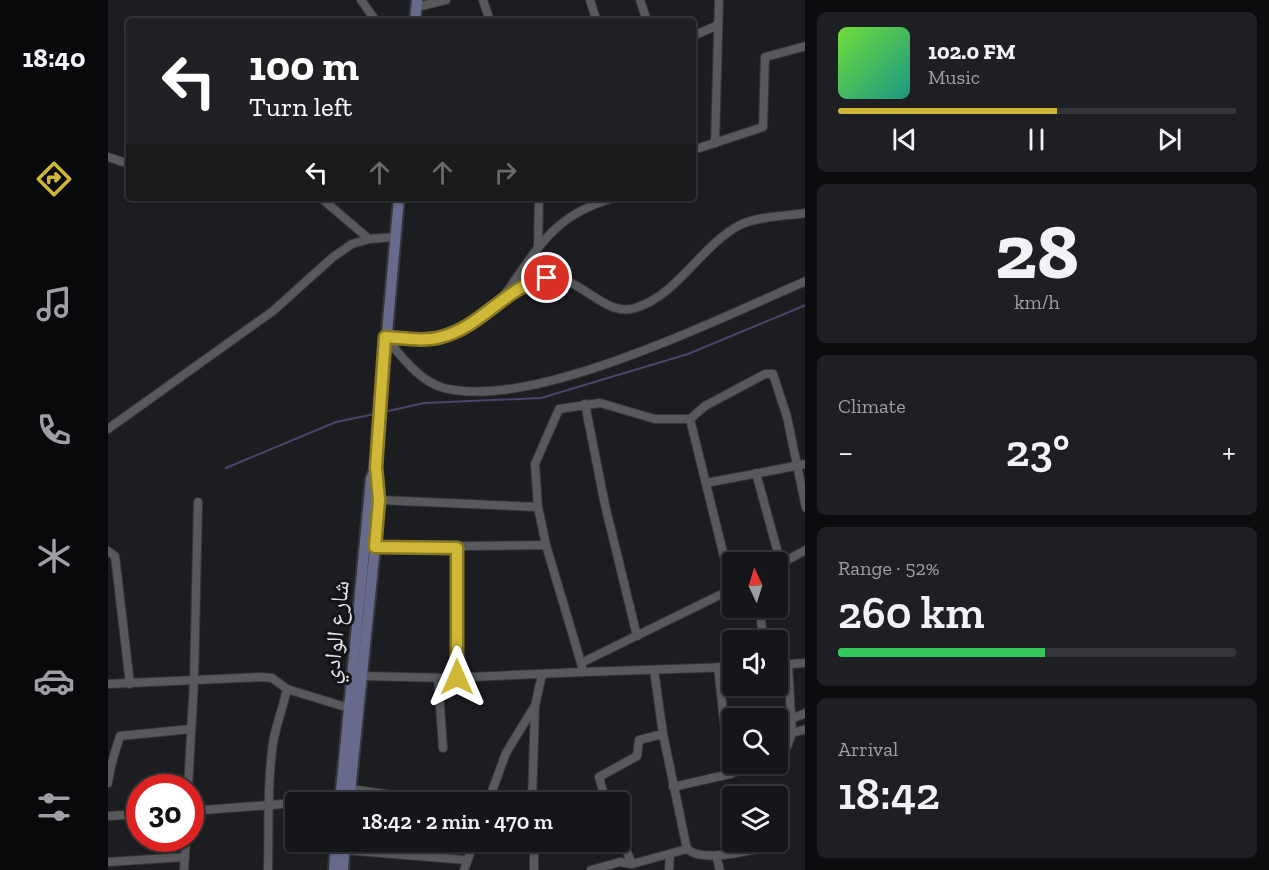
<!DOCTYPE html>
<meta charset="utf-8">
<style>
:root{--surface:#151619;--page:#1e1f22;--text:#f1f3f6;--muted:#9d9fa2;--line:#343538;--accent:#cfb837}
body{margin:0;font-family:"Zilla Slab","Noto Naskh Arabic",serif;background:var(--page);color:var(--text);height:100vh;display:flex;flex-direction:column;font-size:22px;white-space:nowrap}
*{box-sizing:border-box;margin:0}
p{font-size:20px;color:var(--muted)}
.icon{flex:none;width:33px;height:33px;fill:none;stroke:currentColor;stroke-width:2;stroke-linecap:round;stroke-linejoin:round}
.map{position:relative;flex:1;overflow:hidden}
.side{display:flex;flex-direction:column;gap:12px;padding:12px;background:#0c0c0e;width:464px}
.side>*{flex:none}
.banner{position:absolute;left:18px;top:18px;width:570px;height:183px;border-radius:6px;box-shadow:0 2px 4px #0004,0 0 0 2px var(--line);background:#202124;color:#fff;overflow:hidden}
.needle{width:39px;rotate:356deg}
.controls{position:absolute;left:614px;top:552px;display:grid;gap:12px}
.controls a{display:grid;place-items:center;width:66px;height:66px;border-radius:6px;background:var(--surface);box-shadow:0 2px 4px #0004,0 0 0 2px var(--line);font-size:30px}
.speed{position:absolute;left:18px;top:774px;display:flex;gap:12px;font-size:30px;font-weight:700;text-align:center}
.speed>*{display:grid;place-content:center;width:78px;height:78px;border-radius:50%;background:var(--surface);box-shadow:0 2px 4px #0004,0 0 0 2px var(--line);line-height:1}
.speed .limit{border:9px solid #d22;background:#fff;color:#111}
.pin{position:absolute;display:grid;place-items:center;width:51px;height:51px;color:#fff;margin:-26px;border:3px solid #fff;border-radius:50%;box-shadow:0 2px 6px #0007}
.me{position:absolute;width:66px;margin:-33px;rotate:0deg;stroke-linejoin:round;filter:drop-shadow(0 0 4px #0008)}
.turn{display:flex;align-items:center;gap:21px;height:126px;padding:0 24px;font-size:27px}
.turn .icon{width:78px;height:78px;stroke-width:2.5}
.turn b{display:block;font-size:42px;line-height:51px}
.lanes{display:flex;align-items:center;height:57px;padding:0 24px;background:#0003;justify-content:center;gap:30px;direction:ltr}
.lanes .off{opacity:.35}
.big{font-size:45px;font-weight:600;line-height:1.1}
.side .widget{flex:1;display:flex;flex-direction:column;justify-content:center;gap:9px;min-width:0;padding:0 21px;border-radius:9px;background:var(--page)}
.side .dial{align-items:center;gap:0}
.dial b{font-size:78px;line-height:1}
.song{display:flex;align-items:center;gap:18px}
.cover{width:72px;height:72px;border-radius:9px;background:linear-gradient(135deg,hsl(100 70% 55%),hsl(170 70% 35%))}
.played{height:6px;border-radius:3px;background:linear-gradient(90deg,var(--accent) 55%,var(--line) 55%)}
.keys{display:flex;justify-content:space-around;direction:ltr}
.heat{display:flex;justify-content:space-between;align-items:center;font-size:33px;direction:ltr}
.charge{height:9px;border-radius:4px;background:linear-gradient(90deg,#34c759 52%,var(--line) 0)}
.trip{position:absolute;left:177px;top:792px;width:345px;height:60px;border-radius:6px;background:var(--surface);box-shadow:0 2px 4px #0004,0 0 0 2px var(--line);font-weight:600;line-height:60px;text-align:center}
main{display:flex;flex:1;min-height:0}
.tab-bar{display:flex;flex-direction:column;width:108px;justify-content:space-around;align-items:center;background:#08090a;color:var(--muted)}
.tab-bar .icon{width:42px;height:42px}
.tab-bar .current{color:var(--accent)}
.tab-bar b{font-size:27px;color:var(--text)}
.map>svg:first-child{display:block}
</style>
<main>
<nav class="tab-bar">
<b>18:40</b>
<svg class="icon current" aria-label="directions" viewBox="0 0 24 24"><path d="M12 3l9 9-9 9-9-9zM9 14v-3h6M13 9l2 2-2 2"/></svg>
<svg class="icon" aria-label="music" viewBox="0 0 24 24"><path d="M9 18V5l10-2v13"/><circle cx="6" cy="18" r="3"/><circle cx="16" cy="16" r="3"/></svg>
<svg class="icon" aria-label="phone" viewBox="0 0 24 24"><path d="M5 4h4l2 5-3 2q2 4 5 5l2-3 5 2v4C11 20 4 13 5 4z"/></svg>
<svg class="icon" aria-label="climate" viewBox="0 0 24 24"><path d="M12 3v18M4 7l16 10M4 17L20 7"/></svg>
<svg class="icon" aria-label="car" viewBox="0 0 24 24"><path d="M5 17H2v-5l4-1 3-4h7l3 4 3 1v5h-3M9 17h6M6 11h13"/><circle cx="7" cy="17" r="2"/><circle cx="17" cy="17" r="2"/></svg>
<svg class="icon" aria-label="filters" viewBox="0 0 24 24"><path d="M4 7h16M4 17h16"/><circle cx="9" cy="7" r="2"/><circle cx="15" cy="17" r="2"/></svg>
</nav>
<div class="map">
<svg width="698" height="870" viewBox="0 0 698 870">
<rect width="100%" height="100%" fill="#1c1d21"/>
<g fill="none" stroke-linecap="round" stroke-linejoin="round">
<!-- stream -->
<g stroke="#4a446a" stroke-width="2">
<polyline points="276,412 316,403 433,398 580,354 698,305"/>
<polyline points="118,468 228,422 267,414"/>
</g>
<defs>
<g id="minor">
<polyline points="253,0 268,21"/>
<polyline points="375,0 382,21"/>
<polyline points="482,0 488,19"/>
<polyline points="532,0 539,21"/>
<polyline points="309,7 338,0"/>
<polyline points="585,36 610,25"/>
<polyline points="607,143 611,0"/>
<polyline points="585,150 655,127 657,57 698,46"/>
<polyline points="0,157 21,164"/>
<polyline points="213,198 261,239"/>
<polyline points="430,246 431,198"/>
<path d="M395 297C430 249 444 215 506 198"/>
<path d="M277 337C295 338 314 341 332 338 372 329 400 282 439 278 473 275 496 318 527 308 571 295 594 243 634 224 653 216 678 216 698 213"/>
<path d="M278 338C293 356 312 382 336 388 425 411 612 318 698 281"/>
<polyline points="477,404 497,505 529,636"/>
<polyline points="582,419 624,589"/>
<polyline points="0,429 165,311 225,257 244,244 261,239 287,237"/>
<polyline points="648,473 673,564"/>
<polyline points="598,483 698,464"/>
<polyline points="271,500 430,507"/>
<polyline points="267,547 438,545"/>
<polyline points="0,551 7,556 22,684"/>
<polyline points="670,565 698,550"/>
<polyline points="651,608 656,640"/>
<polyline points="473,663 438,545 430,507 427,464 451,409 492,403 547,419 582,419 597,406 657,374 665,374 679,417 698,508"/>
<polyline points="680,664 684,733"/>
<polyline points="669,665 698,663"/>
<polyline points="610,667 622,774"/>
<polyline points="546,670 555,734 579,849"/>
<polyline points="475,672 624,667"/>
<polyline points="254,676 341,678 475,672 473,663 624,589"/>
<polyline points="349,677 349,548"/>
<polyline points="330,678 335,748"/>
<polyline points="0,684 153,677 164,678 179,689 241,708"/>
<polyline points="685,718 698,713"/>
<polyline points="669,755 679,747 684,733 698,729"/>
<path d="M0 783C2 765 7 753 12 736L83 729"/>
<polyline points="565,787 622,774 648,764"/>
<polyline points="80,788 86,681 90,502"/>
<polyline points="243,789 309,799"/>
<polyline points="381,800 424,800"/>
<polyline points="196,802 232,800"/>
<polyline points="380,802 398,753 426,707"/>
<polyline points="424,802 427,706 434,674"/>
<polyline points="498,802 491,777 529,756 531,740 555,734"/>
<polyline points="82,811 188,803"/>
<polyline points="0,816 32,814"/>
<polyline points="512,835 524,864"/>
<polyline points="426,842 426,870"/>
<polyline points="236,850 359,860"/>
<polyline points="608,856 612,870"/>
<polyline points="0,862 77,857"/>
<polyline points="76,870 78,838"/>
<path d="M160 870C161 827 159 786 165 743 168 725 175 708 179 689"/>
<polyline points="356,870 366,842"/>
<path d="M483 870 512 862 524 864 579 849C597 865 650 847 672 845"/>
<polyline points="561,870 562,854"/>
</g>
<g id="secondary">
<polyline points="307,21 309,0"/>
<polyline points="232,802 263,479 268,467"/>
<polyline points="241,802 267,547 271,500 268,467 271,423 291,198"/>
<polyline points="226,870 228,842"/>
<polyline points="235,870 237,842"/>
</g>
</defs>
<!-- minor casing -->
<use href="#minor" stroke="#37373b" stroke-width="10"/>
<!-- secondary casing -->
<use href="#secondary" stroke="#37373b" stroke-width="14"/>
<!-- minor -->
<use href="#minor" stroke="#58595d" stroke-width="8"/>
<!-- secondary -->
<use href="#secondary" stroke="#676a8b" stroke-width="10"/>
</g>
<g fill="none" stroke-linecap="round" stroke-linejoin="round">
<defs>
<path id="route" d="M349 677V548L267 547 271 500 268 467 277 337C295 338 316 342 333 337 374 327 399 285 439 278"/>
</defs>
<!-- route casing -->
<use href="#route" stroke="#877824" stroke-width="15"/>
<!-- route -->
<use href="#route" stroke="#cfb837" stroke-width="10"/>
</g>
<g text-anchor="middle" dominant-baseline="central" stroke-width="6" stroke-linejoin="round" paint-order="stroke">
<!-- street labels -->
<g font-size="24" fill="#e1e2e5" stroke="#131418">
<text transform="translate(227 632) rotate(-84)">شارع الوادي</text>
</g>
</g>
</svg>
<div class="controls">
<a><svg class="needle" viewBox="-14 -14 28 28"><path d="M0-13l5 13h-10z" fill="#e53935"/><path d="M0 13l5-13h-10z" fill="#9d9fa2"/></svg></a>
<a><svg class="icon" aria-label="sound" viewBox="0 0 24 24"><path d="M4 9h4l5-4v14l-5-4H4zM17 9q2 3 0 6"/></svg></a>
<a><svg class="icon" aria-label="search" viewBox="0 0 24 24"><circle cx="10" cy="10" r="6"/><path d="M15 15l6 6"/></svg></a>
<a><svg class="icon" aria-label="layers" viewBox="0 0 24 24"><path d="M12 4l9 5-9 5-9-5zM3 14l9 5 9-5"/></svg></a>
</div>
<div class="speed"><div class="limit">30</div></div>
<div class="pin" style="left:439px;top:278px;background:#d93025"><svg class="icon" aria-label="arrive" viewBox="0 0 24 24"><path d="M6 21V4h12l-3 4 3 4H6"/></svg></div>
<svg class="me" style="left:349px;top:677px" viewBox="-20 -20 40 40"><path d="M0-17L14 15 0 8-14 15z" fill="#cfb837" stroke="#fff" stroke-width="4"/></svg>
<div class="trip">18:42 · 2 min · 470 m</div>
<div class="banner">
<div class="turn"><svg class="icon" aria-label="left" viewBox="0 0 24 24"><path d="M17 20v-9H6M10 6l-5 5 5 5"/></svg><div><b>100 m</b>Turn left</div></div>
<div class="lanes"><svg class="icon" aria-label="left" viewBox="0 0 24 24"><path d="M17 20v-9H6M10 6l-5 5 5 5"/></svg><svg class="icon off" aria-label="ahead" viewBox="0 0 24 24"><path d="M12 20V5M6 11l6-6 6 6"/></svg><svg class="icon off" aria-label="ahead" viewBox="0 0 24 24"><path d="M12 20V5M6 11l6-6 6 6"/></svg><svg class="icon off" aria-label="right" viewBox="0 0 24 24"><path d="M7 20v-9h11M14 6l5 5-5 5"/></svg></div>
</div>
</div>
<section class="side">
<div class="widget">
<div class="song"><i class="cover"></i><div><b>102.0 FM</b><p>Music</p></div></div>
<div class="played"></div>
<div class="keys"><svg class="icon" aria-label="previous" viewBox="0 0 24 24"><path d="M18 5L8 12l10 7zM5 5v14"/></svg><svg class="icon" aria-label="pause" viewBox="0 0 24 24"><path d="M8 5v14M16 5v14"/></svg><svg class="icon" aria-label="next" viewBox="0 0 24 24"><path d="M6 5l10 7-10 7zM19 5v14"/></svg></div>
</div>
<div class="widget dial"><b>28</b><p>km/h</p></div>
<div class="widget"><p>Climate</p>
<div class="heat"><a>−</a><b class="big">23°</b><a>+</a></div>
</div>
<div class="widget"><p>Range · 52%</p><b class="big">260 km</b><div class="charge"></div></div>
<div class="widget"><p>Arrival</p><b class="big">18:42</b></div>
</section>
</main>
